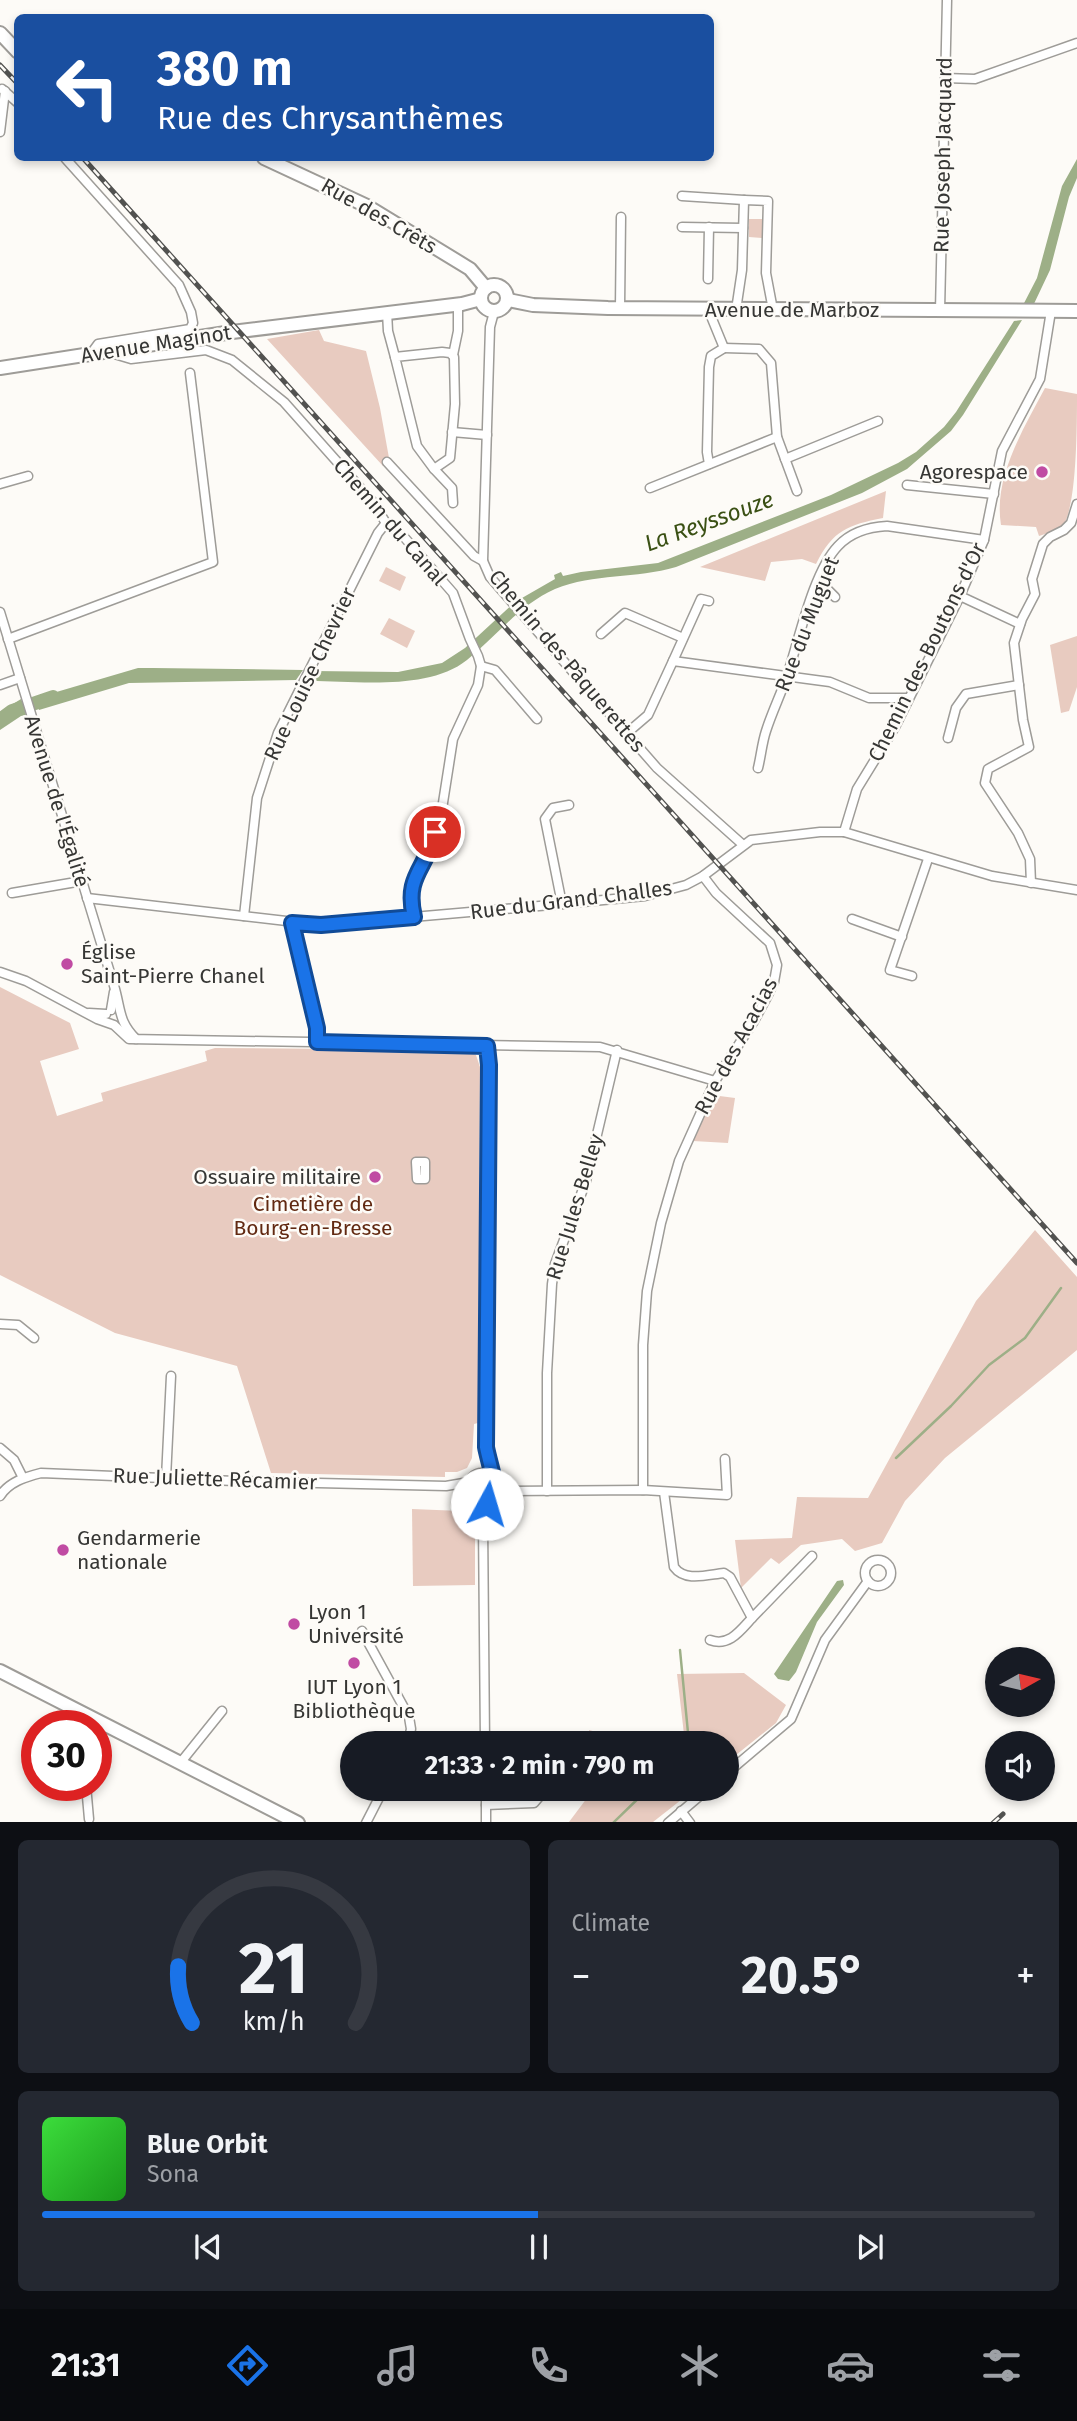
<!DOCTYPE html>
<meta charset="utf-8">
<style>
:root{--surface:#171b24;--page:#242831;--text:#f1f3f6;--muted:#9ea1a6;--line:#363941;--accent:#1a73e8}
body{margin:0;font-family:"Fira Sans",sans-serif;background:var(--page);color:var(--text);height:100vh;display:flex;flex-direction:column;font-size:26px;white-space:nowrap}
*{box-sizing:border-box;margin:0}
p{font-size:23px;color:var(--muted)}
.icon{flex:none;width:38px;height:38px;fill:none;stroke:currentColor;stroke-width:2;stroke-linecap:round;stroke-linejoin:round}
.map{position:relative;height:1822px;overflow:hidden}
.side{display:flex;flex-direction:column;gap:18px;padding:18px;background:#0d0f14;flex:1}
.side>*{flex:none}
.top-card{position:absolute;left:14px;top:14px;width:700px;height:147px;border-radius:10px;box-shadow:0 4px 10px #0003;background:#1a4fa0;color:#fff;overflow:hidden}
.needle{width:46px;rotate:82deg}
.tools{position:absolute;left:985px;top:1647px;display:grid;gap:14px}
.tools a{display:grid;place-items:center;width:70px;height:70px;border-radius:50%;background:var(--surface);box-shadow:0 4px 10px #0003;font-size:35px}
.speed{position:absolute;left:21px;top:1710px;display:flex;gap:14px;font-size:35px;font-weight:700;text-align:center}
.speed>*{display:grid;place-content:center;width:91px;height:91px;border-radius:50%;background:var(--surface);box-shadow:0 4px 10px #0003;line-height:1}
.speed .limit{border:10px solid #d22;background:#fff;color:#111}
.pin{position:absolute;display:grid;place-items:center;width:60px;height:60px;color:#fff;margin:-30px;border:4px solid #fff;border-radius:50%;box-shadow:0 2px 7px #0007}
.me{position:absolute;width:77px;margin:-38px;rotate:6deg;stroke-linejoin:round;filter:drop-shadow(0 0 5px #0008)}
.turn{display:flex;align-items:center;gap:24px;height:147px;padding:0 28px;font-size:32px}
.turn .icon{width:91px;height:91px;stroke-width:2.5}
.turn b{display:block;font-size:49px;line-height:60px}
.big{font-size:52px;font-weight:700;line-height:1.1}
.side .card{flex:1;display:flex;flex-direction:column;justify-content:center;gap:10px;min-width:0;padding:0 24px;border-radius:10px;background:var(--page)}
.side .dial{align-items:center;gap:0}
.dial svg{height:182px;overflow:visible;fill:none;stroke:var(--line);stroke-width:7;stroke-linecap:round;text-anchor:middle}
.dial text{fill:var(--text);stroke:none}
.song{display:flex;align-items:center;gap:21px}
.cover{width:84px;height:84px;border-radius:10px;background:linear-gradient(135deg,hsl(120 70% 55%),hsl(120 70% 35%))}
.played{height:7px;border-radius:4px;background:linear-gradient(90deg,var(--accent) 50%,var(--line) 50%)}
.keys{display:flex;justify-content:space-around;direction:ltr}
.heat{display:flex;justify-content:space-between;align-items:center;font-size:38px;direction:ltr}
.side .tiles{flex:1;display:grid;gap:18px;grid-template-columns:1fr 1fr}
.card:last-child{grid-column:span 2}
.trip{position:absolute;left:340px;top:1731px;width:399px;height:70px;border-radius:35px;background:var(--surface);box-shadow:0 4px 10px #0003;font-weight:700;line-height:70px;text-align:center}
.menu{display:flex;height:112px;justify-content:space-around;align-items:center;background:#090b0e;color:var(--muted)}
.menu .icon{width:49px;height:49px}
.menu .on{color:var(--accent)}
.menu b{font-size:32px;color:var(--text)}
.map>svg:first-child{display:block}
</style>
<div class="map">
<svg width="1077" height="1823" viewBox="0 0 1077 1823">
<rect width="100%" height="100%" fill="#fdfbf7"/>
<!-- green -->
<g fill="#e8cbc0">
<polygon points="749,219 763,219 762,238 749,237"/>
<polygon points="319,330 324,341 366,351 380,408 389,458 383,466 267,339"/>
<path d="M1045 388 1077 394C1077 424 1077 502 1064 524 1059 531 1047 533 1039 536L1036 527 1001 525C993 477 1024 428 1045 388Z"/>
<path d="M886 491 883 518C848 525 833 530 816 564L802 559 771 562 765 581 700 567Z"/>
<polygon points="386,567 406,577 400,591 379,581"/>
<polygon points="389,618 415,631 407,648 380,634"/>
<polygon points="1077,636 1077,687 1069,711 1061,713 1050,645"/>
<polygon points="0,987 70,1023 79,1049 40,1061 57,1116 103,1101 101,1093 207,1061 205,1051 215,1048 463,1050 476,1055 480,1067 478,1423 474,1424 472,1458 467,1468 457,1472 445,1472 445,1477 271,1473 237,1366 115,1333 0,1275"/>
<polygon points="712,1095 735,1098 728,1143 693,1141"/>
<polygon points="1035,1230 1077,1277 1077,1350 945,1458 905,1501 882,1543 855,1551 842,1539 801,1545 779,1564 771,1558 741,1588 735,1540 792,1538 797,1497 868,1498 976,1301"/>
<polygon points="412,1509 461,1511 475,1519 475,1585 413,1586"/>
<polygon points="744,1673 786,1705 776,1723 726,1763 726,1743 685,1743 677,1674"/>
<polygon points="589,1730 618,1738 621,1743 591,1743"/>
<polygon points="591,1789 591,1788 695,1789 653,1822 569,1822 590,1794"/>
</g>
<!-- water -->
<g fill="#9daf87">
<polygon points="1077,159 1077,178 1069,197 1050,270 1032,308 1021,309 1037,278 1062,186"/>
<path d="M1022 320 963 415 951 431 907 469 862 493 676 567C636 579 594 573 555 589 519 605 497 636 467 660 428 691 357 681 310 681L313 671 398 672 442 663 465 648 515 602 555 579 554 575 561 572 563 576 581 572 658 563 831 495 898 463 916 452 944 427 956 412 1014 321Z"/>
<polygon points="138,668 153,668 303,670 296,680 129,683 39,710 36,698"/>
<polygon points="21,699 26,715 21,716 0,730 0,712"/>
<polygon points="843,1580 844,1585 817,1622 796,1672 789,1681 778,1679 774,1674 837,1581"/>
</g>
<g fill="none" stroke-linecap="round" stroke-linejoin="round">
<!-- stream -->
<g stroke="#9daf87" stroke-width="2.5">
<polyline points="896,1458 951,1406 989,1365 1025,1338 1061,1288"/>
<polyline points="680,1650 689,1743"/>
<polyline points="613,1823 649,1788"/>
</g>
<!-- river -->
<polyline stroke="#9daf87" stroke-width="14" points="0,720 12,711 53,697"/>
<defs>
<g id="street">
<polyline points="945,78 975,79 1077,43"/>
<polyline points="2,89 18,103"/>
<polyline points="0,132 5,91"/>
<polyline points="65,158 179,285 191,312 193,323 190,329 98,344 90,355"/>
<polyline points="682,196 744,200"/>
<polyline points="682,227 743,228"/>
<polyline points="708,279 709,227"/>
<polyline points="620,308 621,217"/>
<polyline points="708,309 724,348 711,356 709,367 707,452 709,464"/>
<polyline points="736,310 742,270 744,200 768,201 766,273 773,310"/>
<polyline points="940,311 947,0"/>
<polyline points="387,312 388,331 395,357"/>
<polyline points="494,312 490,327 483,561 490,577 657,768 742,844"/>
<polyline points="724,348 759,349 771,363 777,437 797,491"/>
<polygon points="442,352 450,353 454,357 455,404 450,458 434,469 417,446 395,357"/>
<polyline points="111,353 131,359 206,350 232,360 284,402 372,501 386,523 404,537 453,593 470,639 478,656 481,666 478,685 453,739 442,809 431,851 413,881 411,902 414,917"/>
<polyline points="453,355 458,331 458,305"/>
<polyline points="452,432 487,435"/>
<polyline points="785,459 878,421"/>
<polyline points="387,462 474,556 483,561"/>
<polyline points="434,469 452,488 453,503"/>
<polyline points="0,484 28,476"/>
<polyline points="907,485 994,494"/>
<polyline points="650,488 777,437"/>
<polyline points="819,581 835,597"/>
<polyline points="960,596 1020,624"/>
<path d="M0 612 115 989C121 1011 119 1022 136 1039"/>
<polyline points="601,634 625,613 683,638"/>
<polyline points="8,639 213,562 190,373"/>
<polyline points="673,661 701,599 709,601"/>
<polyline points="481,666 495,670 537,719"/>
<polyline points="0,685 20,678"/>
<polyline points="627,733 648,715 673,661 830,682 869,698 908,698"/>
<polyline points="948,738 956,708 966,694 1019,685"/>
<path d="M758 768C761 756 762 743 766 731 772 712 781 694 787 676 799 640 813 572 838 546 851 532 868 527 887 526L984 540"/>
<polyline points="844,832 857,789 895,727 960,596 984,540 1002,451 1040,379 1051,311"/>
<polyline points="1031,883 1030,859 1018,833 985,783 988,769 1029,747 1023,720 1014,643 1022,619 1035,594 1032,579 1043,544 1050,537 1064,530 1071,523 1077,504"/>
<polyline points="12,893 82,881"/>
<polyline points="87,898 321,925 562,904 645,896 686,885 703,876 751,840 820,832 844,832 992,876 1077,890"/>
<polyline points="562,904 545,819 553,808 569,805"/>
<polyline points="244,916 257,798 278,733 378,533 386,523"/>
<polyline points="852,919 902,937"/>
<polyline points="292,923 317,1028 317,1042"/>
<polyline points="0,972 26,981 97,1019 114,1025 129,1039 600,1047 715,1081"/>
<polyline points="912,976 890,970 928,859"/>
<polyline points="111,1010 114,992"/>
<polyline points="89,1013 106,1014"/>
<polyline points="487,1046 489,1065 486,1447 491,1477"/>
<polygon points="416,1162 425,1162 425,1179 417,1179"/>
<polyline points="0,1324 18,1325 34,1338"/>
<polyline points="0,1448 14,1460 23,1478"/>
<circle cx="482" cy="1487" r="14"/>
<polyline points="166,1478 171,1376"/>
<polyline points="643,1490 643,1345 647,1291 661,1223 679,1161 715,1081 754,1021 767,997 774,982 777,965 770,943 716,893 703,876"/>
<polyline points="495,1491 643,1490 727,1495 725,1459"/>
<polyline points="547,1491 547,1373 552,1284 555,1264 586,1181 617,1050"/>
<path d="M664 1492 674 1567C685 1582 706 1575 724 1573L730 1577 752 1618 812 1556"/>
<path d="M0 1496C9 1482 25 1477 41 1473L235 1481 446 1486 469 1482"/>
<polyline points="474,1499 483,1522"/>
<circle cx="878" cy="1573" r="13"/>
<polyline points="362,1631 409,1717 411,1729 408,1743"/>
<path d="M710 1640C729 1647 740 1631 752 1618"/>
<polyline points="79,1710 80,1726"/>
<polyline points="485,1743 483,1522 488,1499"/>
<polyline points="181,1762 222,1711"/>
<polyline points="726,1774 791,1719 825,1640 868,1581"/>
<polyline points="86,1785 89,1819"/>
<polyline points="486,1788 486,1823"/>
<polyline points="486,1805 534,1803 540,1796 540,1788"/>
<polyline points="681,1811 690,1823"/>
<polyline points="366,1823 384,1788"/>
<polyline points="668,1823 709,1788"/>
</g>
<g id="secondary">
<polyline points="0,33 18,52"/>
<polyline points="264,158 367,206 470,269 486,288"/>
<circle cx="494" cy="298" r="13"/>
<polyline points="508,300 533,305 608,308 1077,311"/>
<polyline points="0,368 232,332 462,304 481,299"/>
</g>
<polyline id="primary" points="0,1671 298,1823"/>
</defs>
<!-- street casing -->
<use href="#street" stroke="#9e9c98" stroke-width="11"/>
<!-- secondary casing -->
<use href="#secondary" stroke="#9e9c98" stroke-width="16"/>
<!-- primary casing -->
<use href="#primary" stroke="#9e9c98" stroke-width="16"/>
<!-- street -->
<use href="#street" stroke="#fff" stroke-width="8"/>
<!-- secondary -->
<use href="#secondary" stroke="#fff" stroke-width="12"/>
<!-- primary -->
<use href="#primary" stroke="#fff" stroke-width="12"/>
<defs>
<g id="rail">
<polyline points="0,65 18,84"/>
<polyline points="83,158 1077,1263"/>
<polyline points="993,1823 1003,1814"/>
</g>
</defs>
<!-- rail casing -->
<use href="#rail" stroke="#525250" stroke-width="5"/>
<!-- rail -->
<use href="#rail" stroke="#fdfbf7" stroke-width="2.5" stroke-dasharray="8" stroke-linecap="butt"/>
</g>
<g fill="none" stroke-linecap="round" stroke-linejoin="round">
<defs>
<path id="route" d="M435 832C427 869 404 875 414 917L321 925 292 923 317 1028V1042L487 1046 489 1065 486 1447C487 1454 496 1485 495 1488 495 1494 489 1498 487 1504"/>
</defs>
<!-- route casing -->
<use href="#route" stroke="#114b97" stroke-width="18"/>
<!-- route -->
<use href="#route" stroke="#1a73e8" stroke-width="12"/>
</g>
<!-- markers -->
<g fill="#c04ba3" stroke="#fdfbf7" stroke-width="2.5">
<circle cx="1042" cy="472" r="7"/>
<circle cx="67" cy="964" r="7"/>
<circle cx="375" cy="1177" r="7"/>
<circle cx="63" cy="1550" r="7"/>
<circle cx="294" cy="1624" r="7"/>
<circle cx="354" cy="1663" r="7"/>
</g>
<g text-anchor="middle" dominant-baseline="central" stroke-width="5" stroke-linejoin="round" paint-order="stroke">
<!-- street labels -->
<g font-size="21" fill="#363634" stroke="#fdfbf7">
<text transform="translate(943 155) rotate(-89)">Rue Joseph Jacquard</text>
<text transform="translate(379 216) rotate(30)">Rue des Crêts</text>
<text x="792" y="310">Avenue de Marboz</text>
<text transform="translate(156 344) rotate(-9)">Avenue Maginot</text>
<text transform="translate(390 522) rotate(49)">Chemin du Canal</text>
<text transform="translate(807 624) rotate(-69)">Rue du Muguet</text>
<text transform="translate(927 652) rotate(-64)">Chemin des Boutons d'Or</text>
<text transform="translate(567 661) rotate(50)">Chemin des Pâquerettes</text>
<text transform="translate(310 674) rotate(-65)">Rue Louise Chevrier</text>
<text transform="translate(57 801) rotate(73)">Avenue de l'Égalité</text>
<text transform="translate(571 900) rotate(-7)">Rue du Grand Challes</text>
<text transform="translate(736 1046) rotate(-62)">Rue des Acacias</text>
<text transform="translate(575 1207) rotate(-73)">Rue Jules Belley</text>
<text transform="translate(215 1479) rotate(2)">Rue Juliette Récamier</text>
</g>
<!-- poi labels -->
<g font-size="21" fill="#363634" stroke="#fdfbf7" text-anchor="start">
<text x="1028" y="472" text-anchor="end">Agorespace</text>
<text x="81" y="952">Église<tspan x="81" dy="24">Saint-Pierre Chanel</tspan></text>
<text x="361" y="1177" text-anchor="end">Ossuaire militaire</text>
<text x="77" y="1538">Gendarmerie<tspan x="77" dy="24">nationale</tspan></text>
<text x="308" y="1612">Lyon 1<tspan x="308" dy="24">Université</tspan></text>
<text x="354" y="1687" text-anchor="middle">IUT Lyon 1<tspan x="354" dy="24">Bibliothèque</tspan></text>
</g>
<!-- park labels -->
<g font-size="21" fill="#612911" stroke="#fdfbf7">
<text x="313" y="1204">Cimetière de<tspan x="313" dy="24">Bourg-en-Bresse</tspan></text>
</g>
<!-- water labels -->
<g font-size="23" font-style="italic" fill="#3a5014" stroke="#fdfbf7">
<text transform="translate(709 521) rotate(-20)">La Reyssouze</text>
</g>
</g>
</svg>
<div class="tools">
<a><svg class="needle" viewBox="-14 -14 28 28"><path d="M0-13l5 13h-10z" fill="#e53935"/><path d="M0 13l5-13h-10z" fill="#9ea1a6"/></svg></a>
<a><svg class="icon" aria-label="sound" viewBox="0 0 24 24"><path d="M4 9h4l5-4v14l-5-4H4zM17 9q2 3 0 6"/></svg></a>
</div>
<div class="speed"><div class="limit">30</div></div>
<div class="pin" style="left:435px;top:832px;background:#d93025"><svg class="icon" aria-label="arrive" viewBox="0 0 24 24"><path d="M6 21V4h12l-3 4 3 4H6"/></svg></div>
<svg class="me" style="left:487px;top:1504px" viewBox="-20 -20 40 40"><circle r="19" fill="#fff"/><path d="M0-13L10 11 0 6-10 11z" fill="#1a73e8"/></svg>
<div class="trip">21:33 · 2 min · 790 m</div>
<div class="top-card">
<div class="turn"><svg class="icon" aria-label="left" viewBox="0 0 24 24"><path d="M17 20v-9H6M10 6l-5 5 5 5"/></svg><div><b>380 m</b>Rue des Chrysanthèmes</div></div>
</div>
</div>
<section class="side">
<div class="tiles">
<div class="card dial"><svg viewBox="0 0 100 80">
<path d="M14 69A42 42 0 1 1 86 69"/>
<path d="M14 69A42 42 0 0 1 8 44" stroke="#1a73e8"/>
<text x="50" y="56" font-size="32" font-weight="700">21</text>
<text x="50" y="72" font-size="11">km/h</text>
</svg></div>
<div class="card"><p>Climate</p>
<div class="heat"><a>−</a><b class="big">20.5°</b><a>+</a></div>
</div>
<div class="card">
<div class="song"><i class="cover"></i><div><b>Blue Orbit</b><p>Sona</p></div></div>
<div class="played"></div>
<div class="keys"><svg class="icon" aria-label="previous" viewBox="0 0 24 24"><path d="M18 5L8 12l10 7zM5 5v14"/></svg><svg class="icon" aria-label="pause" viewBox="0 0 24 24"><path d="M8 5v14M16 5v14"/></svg><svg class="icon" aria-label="next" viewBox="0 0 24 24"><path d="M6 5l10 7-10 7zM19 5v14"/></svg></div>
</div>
</div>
</section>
<nav class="menu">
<b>21:31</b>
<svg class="icon on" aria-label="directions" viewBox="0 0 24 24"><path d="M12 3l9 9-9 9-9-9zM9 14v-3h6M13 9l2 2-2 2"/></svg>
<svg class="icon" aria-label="music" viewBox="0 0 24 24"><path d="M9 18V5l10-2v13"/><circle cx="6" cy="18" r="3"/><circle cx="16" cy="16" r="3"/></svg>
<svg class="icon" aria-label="phone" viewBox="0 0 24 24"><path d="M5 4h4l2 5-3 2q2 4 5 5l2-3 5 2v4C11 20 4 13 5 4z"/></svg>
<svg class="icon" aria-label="climate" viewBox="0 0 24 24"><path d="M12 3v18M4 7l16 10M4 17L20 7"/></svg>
<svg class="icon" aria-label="car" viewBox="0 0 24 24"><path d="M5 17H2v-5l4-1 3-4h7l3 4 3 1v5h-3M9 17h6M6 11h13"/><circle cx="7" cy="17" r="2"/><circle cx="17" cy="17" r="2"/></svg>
<svg class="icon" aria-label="filters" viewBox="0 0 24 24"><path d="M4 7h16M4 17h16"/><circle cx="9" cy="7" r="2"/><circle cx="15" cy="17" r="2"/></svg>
</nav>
